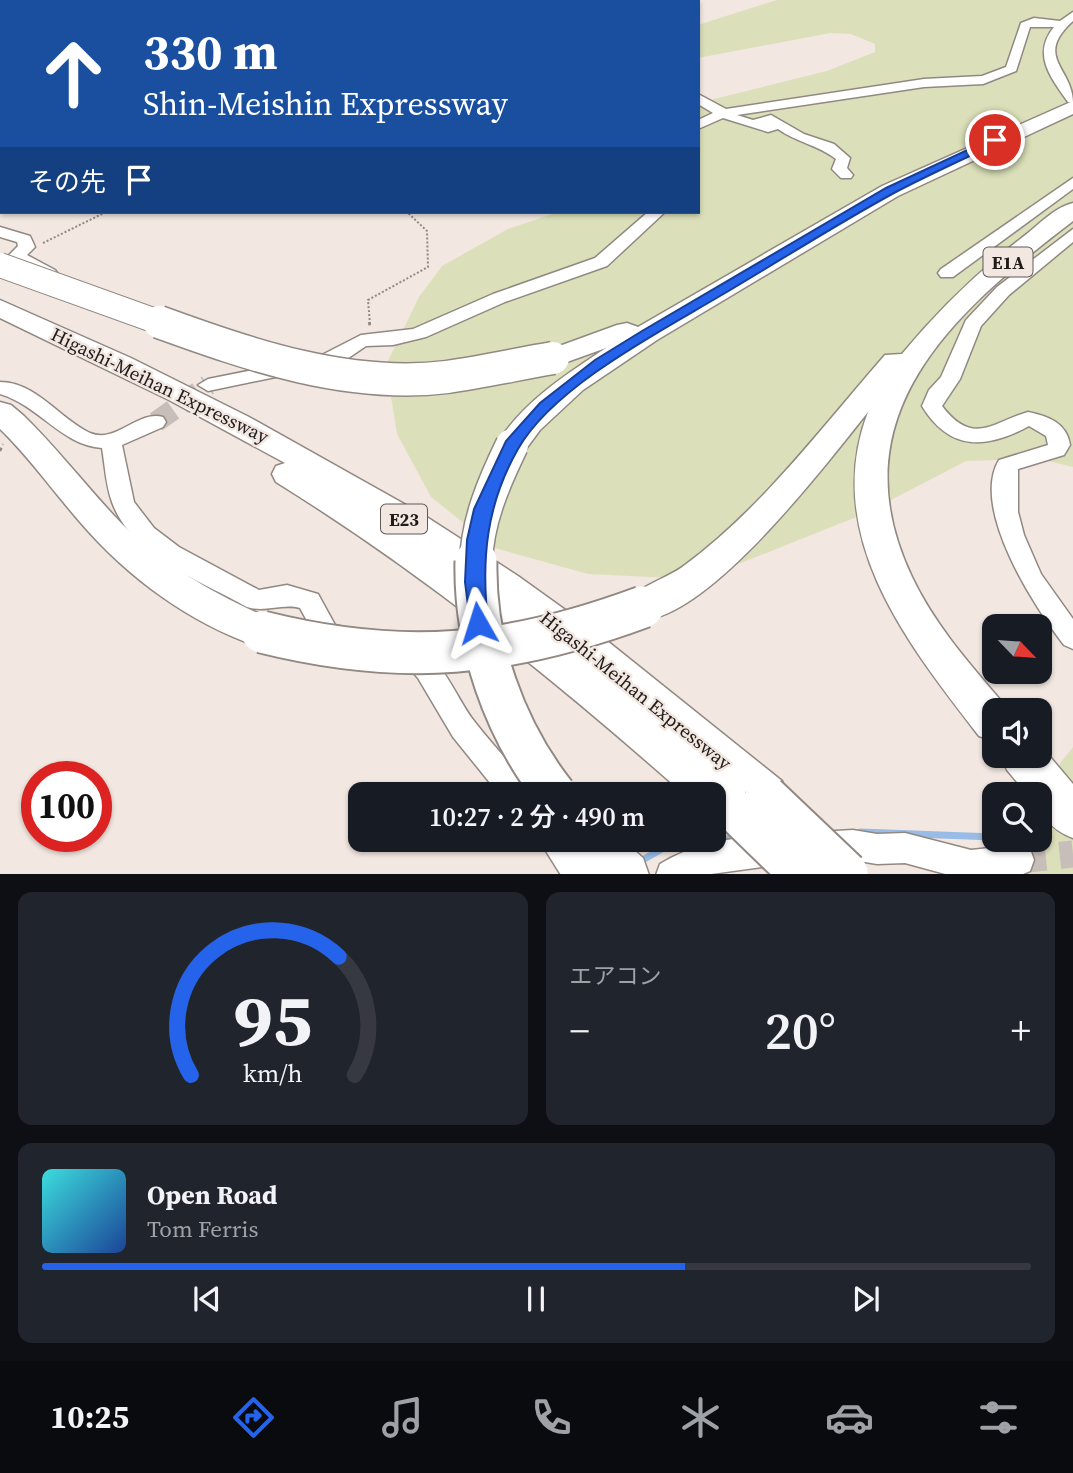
<!DOCTYPE html>
<html lang="ja">
<meta charset="utf-8">
<style>
:root{--surface:#171b24;--page:#20242c;--text:#f1f3f6;--muted:#9ea1a6;--line:#363941;--accent:#2563eb}
body{margin:0;font-family:"Source Serif 4","Noto Sans JP",serif;background:var(--page);color:var(--text);height:100vh;display:flex;flex-direction:column;font-size:26px;white-space:nowrap}
*{box-sizing:border-box;margin:0}
p{font-size:23px;color:var(--muted)}
.icon{flex:none;width:38px;height:38px;fill:none;stroke:currentColor;stroke-width:2;stroke-linecap:round;stroke-linejoin:round}
.map{position:relative;height:874px;overflow:hidden}
.sheet{display:flex;flex-direction:column;gap:18px;padding:18px;background:#0d0f14;flex:1}
.sheet>*{flex:none}
.guide{position:absolute;left:0px;top:0px;width:700px;height:214px;box-shadow:0 2px 5px #0004;background:#1a4fa0;color:#fff;overflow:hidden}
.needle{width:46px;rotate:115deg}
.buttons{position:absolute;left:982px;top:614px;display:grid;gap:14px}
.buttons a{display:grid;place-items:center;width:70px;height:70px;border-radius:14px;background:var(--surface);box-shadow:0 2px 5px #0004;font-size:35px}
.speed{position:absolute;left:21px;top:761px;display:flex;gap:14px;font-size:35px;font-weight:700;text-align:center}
.speed>*{display:grid;place-content:center;width:91px;height:91px;border-radius:50%;background:var(--surface);box-shadow:0 2px 5px #0004;line-height:1}
.speed .limit{border:10px solid #d22;background:#fff;color:#111}
.pin{position:absolute;display:grid;place-items:center;width:60px;height:60px;color:#fff;margin:-30px;border:4px solid #fff;border-radius:50%;box-shadow:0 2px 7px #0007}
.me{position:absolute;width:77px;margin:-38px;rotate:354deg;stroke-linejoin:round;filter:drop-shadow(0 0 5px #0008)}
.turn{display:flex;align-items:center;gap:24px;height:147px;padding:0 28px;font-size:32px}
.turn .icon{width:91px;height:91px;stroke-width:2.5}
.turn b{display:block;font-size:49px;line-height:60px}
.then{display:flex;align-items:center;height:66px;padding:0 28px;background:#0003;gap:14px;font-size:26px}
.big{font-size:52px;font-weight:600;line-height:1.1}
.sheet .tile{flex:1;display:flex;flex-direction:column;justify-content:center;gap:10px;min-width:0;padding:0 24px;border-radius:14px;background:var(--page)}
.sheet .dial{align-items:center;gap:0}
.dial svg{height:182px;overflow:visible;fill:none;stroke:var(--line);stroke-width:7;stroke-linecap:round;text-anchor:middle}
.dial text{fill:var(--text);stroke:none}
.song{display:flex;align-items:center;gap:21px}
.cover{width:84px;height:84px;border-radius:10px;background:linear-gradient(135deg,hsl(180 70% 55%),hsl(220 70% 35%))}
.played{height:7px;border-radius:4px;background:linear-gradient(90deg,var(--accent) 65%,var(--line) 65%)}
.keys{display:flex;justify-content:space-around;direction:ltr}
.heat{display:flex;justify-content:space-between;align-items:center;font-size:38px;direction:ltr}
.sheet .tiles{flex:1;display:grid;gap:18px;grid-template-columns:1fr 1fr}
.tile:last-child{grid-column:span 2}
.trip{position:absolute;left:348px;top:782px;width:378px;height:70px;border-radius:14px;background:var(--surface);box-shadow:0 2px 5px #0004;font-weight:600;line-height:70px;text-align:center}
.menu{display:flex;height:112px;justify-content:space-around;align-items:center;background:#090b0e;color:var(--muted)}
.menu .icon{width:49px;height:49px}
.menu .on{color:var(--accent)}
.menu b{font-size:32px;color:var(--text)}
.map>svg:first-child{display:block}
</style>
<div class="map">
<svg width="1073" height="875" viewBox="0 0 1073 875">
<rect width="100%" height="100%" fill="#f2e7e1"/>
<!-- green -->
<g fill="#dbe0ba">
<polygon points="777,0 1073,0 1073,467 1040,459 966,461 864,514 726,569 673,578 588,574 495,548 431,497 397,434 386,365 419,297 442,266 508,229 558,212 698,212 698,103 827,71 875,52 875,44 851,34 830,33 698,58 698,25"/>
<polygon points="1073,747 1073,874 974,875 1001,840 1040,840 1040,794 1036,794"/>
</g>
<g fill="none" stroke-linecap="round" stroke-linejoin="round">
<!-- stream -->
<g stroke="#98bce5" stroke-width="7">
<polyline points="861,832 994,837"/>
<polyline points="714,840 739,838"/>
<polyline points="639,862 676,841 704,840"/>
</g>
<!-- river -->
<g fill="#98bce5" fill-rule="evenodd">
<polygon points="37,0 56,0 36,2"/>
<polygon points="2,9 2,19 0,20 0,10"/>
</g>
<!-- minor-tunnel-far1 -->
<polyline stroke="#c8beb9" stroke-width="21" stroke-dasharray="21 10" stroke-linecap="butt" points="156,422 208,385"/>
<!-- minor-tunnel -->
<polyline stroke="#c8beb9" stroke-width="27" stroke-dasharray="27 14" stroke-linecap="butt" points="1019,860 1073,854"/>
<defs>
<g id="minor">
<polygon points="525,0 545,0 524,2"/>
<path d="M1073 12V21C1033 57 1073 68 1073 103L1068 102C1050 77 1032 54 1054 27H1030L1016 71 983 84 924 87 737 115 753 120 771 115 804 134 834 144 850 158 847 168 853 175 851 178H841L832 169 836 159C818 145 796 142 778 129L768 132 723 118 698 129V120L713 113 698 104V94L726 109 924 79 982 76 1006 67 1021 23 1034 18 1060 21Z"/>
<polygon points="0,46 2,46 0,54"/>
<rect x="0" y="66" width="2" height="8"/>
<polygon points="1073,178 1073,189 953,277 941,277 938,273 941,269"/>
<polygon points="648,212 665,212 607,266 505,302 426,337 393,345 366,346 344,361 329,366 208,391 198,385 208,379 318,357 361,335 413,329 493,294 595,258"/>
<polygon points="0,227 30,236 35,247 27,255 55,270 58,274 55,278 43,278 10,260 8,256 18,246 17,242 0,237"/>
<path d="M1073 229V242L1009 295 981 326 960 379 942 406C973 447 993 422 1028 412 1048 416 1067 423 1070 445L1064 455 1018 469V512L1024 535 1041 574 1073 619V649L1064 645C1035 608 970 508 999 460L1048 445 1046 436 1029 426C987 449 950 452 922 406L929 390 941 377 966 320 997 287Z"/>
<path d="M0 382C36 382 60 419 90 433 116 444 138 410 163 417L166 422 163 427 122 445 134 502 154 528 179 547 259 590 287 585 318 594 335 625 350 629 354 636 350 643 341 647 318 641 300 608C282 603 265 613 247 607 201 581 131 556 112 502 106 486 105 466 102 448 61 445 40 406 0 394Z"/>
<path d="M408 642C442 654 454 695 474 721 491 743 510 763 527 784L531 794H499L453 737 418 678 395 653 399 645Z"/>
<polygon points="853,830 877,834 905,833 971,850 1019,845 1030,849 1034,860 1030,871 1021,875 949,875 905,863 877,864 853,860 818,862 807,858 803,847 807,836 818,832"/>
<path d="M776 835 787 839 791 850 787 861 776 865 704 875H656L660 864C696 842 734 837 776 835Z"/>
<polygon points="539,840 573,840 596,875 561,875"/>
</g>
<g id="major">
<polygon points="206,0 220,0 221,2 207,2"/>
<polygon points="428,0 462,0 426,2"/>
<polygon points="0,132 2,132 0,143"/>
</g>
<g id="highway">
<path d="M1073 101V114L898 196 657 340 583 390 540 430 523 453 512 456 501 453 496 445C522 403 565 375 606 348L553 367 543 364 539 358 543 352 617 325 627 323 638 327 882 186Z"/>
<path d="M1073 203V221C954 312 835 415 912 577 935 626 974 669 1009 710H994V741L979 736C907 643 821 535 868 412 830 459 695 639 630 618L624 607C636 585 666 580 685 565 762 508 822 427 885 355L902 354C940 308 981 269 1028 233 1041 222 1056 207 1073 203Z"/>
<path d="M0 300 131 358 249 417 422 514 518 576 596 632 782 781 788 796 782 811 766 817 751 811 747 822 731 828 715 822 714 794H684C555 680 423 573 276 482L272 474 276 466 285 463 169 400 0 318Z"/>
<path d="M0 402 11 405 24 416C59 450 88 489 122 524 166 567 219 597 276 621L281 632 276 643 262 648C191 624 129 579 80 522 53 491 29 457 0 429Z"/>
<path d="M1040 745 1073 784V838C1052 830 1040 817 1040 794H1027L1007 770 1001 756H1040Z"/>
<polygon points="568,840 623,840 643,858 649,875 593,875 575,856"/>
</g>
</defs>
<!-- minor casing -->
<use href="#minor" stroke="#928882" stroke-width="3"/>
<!-- major casing -->
<use href="#major" stroke="#928882" stroke-width="4"/>
<!-- highway casing -->
<use href="#highway" stroke="#928882" stroke-width="3"/>
<!-- path-far1 -->
<g stroke="#918985" stroke-width="2" stroke-dasharray="2 2" stroke-linecap="butt">
<polyline points="43,243 106,212"/>
<polyline points="370,324 368,300 428,267 427,231 407,212"/>
</g>
<!-- path -->
<g stroke="#918985" stroke-width="2.5" stroke-dasharray="3.5 3.5" stroke-linecap="butt">
<polyline points="369,322 370,326"/>
<polyline points="0,451 3,444"/>
</g>
<!-- minor -->
<use href="#minor" fill="#fff" fill-rule="evenodd"/>
<!-- major -->
<use href="#major" fill="#fff" fill-rule="evenodd"/>
<!-- highway -->
<use href="#highway" fill="#fff" fill-rule="evenodd"/>
<defs>
<polyline id="highway-bridge-far2" points="0,265 164,324"/>
<g id="highway-bridge-far1">
<path d="M159 322C250 355 348 389 447 377 482 372 518 364 553 358"/>
<path d="M476 563C477 521 494 482 512 445"/>
</g>
<g id="highway-bridge">
<path d="M476 561C474 644 504 729 555 794"/>
<path d="M262 632C402 667 508 657 643 607"/>
<polyline points="766,796 847,873"/>
<polyline points="731,807 801,875"/>
</g>
</defs>
<!-- highway-bridge-far2 casing -->
<use href="#highway-bridge-far2" stroke="#928882" stroke-width="26" stroke-linecap="butt"/>
<!-- highway-bridge-far1 casing -->
<use href="#highway-bridge-far1" stroke="#928882" stroke-width="35" stroke-linecap="butt"/>
<!-- highway-bridge casing -->
<use href="#highway-bridge" stroke="#928882" stroke-width="45" stroke-linecap="butt"/>
<!-- highway-bridge-far2 -->
<use href="#highway-bridge-far2" stroke="#fff" stroke-width="24"/>
<!-- highway-bridge-far1 -->
<use href="#highway-bridge-far1" stroke="#fff" stroke-width="32"/>
<!-- highway-bridge -->
<use href="#highway-bridge" stroke="#fff" stroke-width="41"/>
</g>
<!-- route -->
<path fill="#2563eb" stroke="#184099" stroke-width="2" d="M995 137 1001 140 999 142C964 159 928 175 894 193 835 225 778 262 720 296 659 332 553 387 518 449 486 505 481 560 488 623L485 629H471L465 582 467 540 474 509 506 441 540 403 595 360 642 331 886 188Z"/>
<g text-anchor="middle" dominant-baseline="central" stroke-width="5" stroke-linejoin="round" paint-order="stroke">
<!-- shield labels -->
<g fill="#f2e7e1" stroke="#5f5956" stroke-width="2">
<rect x="983.5" y="247.5" width="49" height="29" rx="5"/>
<rect x="381" y="504.5" width="46" height="29" rx="5"/>
</g>
<g font-size="18" font-weight="bold" fill="#201c1a">
<text x="1008" y="262">E1A</text>
<text x="404" y="519">E23</text>
</g>
<!-- street labels -->
<g font-size="19" fill="#201c1a" stroke="#f2e7e1">
<text transform="translate(160 385) rotate(26)">Higashi-Meihan Expressway</text>
<text transform="translate(636 690) rotate(39)">Higashi-Meihan Expressway</text>
</g>
</g>
</svg>
<div class="buttons">
<a><svg class="needle" viewBox="-14 -14 28 28"><path d="M0-13l5 13h-10z" fill="#e53935"/><path d="M0 13l5-13h-10z" fill="#9ea1a6"/></svg></a>
<a><svg class="icon" aria-label="sound" viewBox="0 0 24 24"><path d="M4 9h4l5-4v14l-5-4H4zM17 9q2 3 0 6"/></svg></a>
<a><svg class="icon" aria-label="search" viewBox="0 0 24 24"><circle cx="10" cy="10" r="6"/><path d="M15 15l6 6"/></svg></a>
</div>
<div class="speed"><div class="limit">100</div></div>
<div class="pin" style="left:995px;top:140px;background:#d93025"><svg class="icon" aria-label="arrive" viewBox="0 0 24 24"><path d="M6 21V4h12l-3 4 3 4H6"/></svg></div>
<svg class="me" style="left:478px;top:623px" viewBox="-20 -20 40 40"><path d="M0-17L14 15 0 8-14 15z" fill="#2563eb" stroke="#fff" stroke-width="4"/></svg>
<div class="trip">10:27 · 2 分 · 490 m</div>
<div class="guide">
<div class="turn"><svg class="icon" aria-label="ahead" viewBox="0 0 24 24"><path d="M12 20V5M6 11l6-6 6 6"/></svg><div><b>330 m</b>Shin-Meishin Expressway</div></div>
<div class="then">その先<svg class="icon" aria-label="arrive" viewBox="0 0 24 24"><path d="M6 21V4h12l-3 4 3 4H6"/></svg></div>
</div>
</div>
<section class="sheet">
<div class="tiles">
<div class="tile dial"><svg viewBox="0 0 100 80">
<path d="M14 69A42 42 0 1 1 86 69"/>
<path d="M14 69A42 42 0 0 1 79 17" stroke="#2563eb"/>
<text x="50" y="56" font-size="32" font-weight="700">95</text>
<text x="50" y="72" font-size="11">km/h</text>
</svg></div>
<div class="tile"><p>エアコン</p>
<div class="heat"><a>−</a><b class="big">20°</b><a>+</a></div>
</div>
<div class="tile">
<div class="song"><i class="cover"></i><div><b>Open Road</b><p>Tom Ferris</p></div></div>
<div class="played"></div>
<div class="keys"><svg class="icon" aria-label="previous" viewBox="0 0 24 24"><path d="M18 5L8 12l10 7zM5 5v14"/></svg><svg class="icon" aria-label="pause" viewBox="0 0 24 24"><path d="M8 5v14M16 5v14"/></svg><svg class="icon" aria-label="next" viewBox="0 0 24 24"><path d="M6 5l10 7-10 7zM19 5v14"/></svg></div>
</div>
</div>
</section>
<nav class="menu">
<b>10:25</b>
<svg class="icon on" aria-label="directions" viewBox="0 0 24 24"><path d="M12 3l9 9-9 9-9-9zM9 14v-3h6M13 9l2 2-2 2"/></svg>
<svg class="icon" aria-label="music" viewBox="0 0 24 24"><path d="M9 18V5l10-2v13"/><circle cx="6" cy="18" r="3"/><circle cx="16" cy="16" r="3"/></svg>
<svg class="icon" aria-label="phone" viewBox="0 0 24 24"><path d="M5 4h4l2 5-3 2q2 4 5 5l2-3 5 2v4C11 20 4 13 5 4z"/></svg>
<svg class="icon" aria-label="climate" viewBox="0 0 24 24"><path d="M12 3v18M4 7l16 10M4 17L20 7"/></svg>
<svg class="icon" aria-label="car" viewBox="0 0 24 24"><path d="M5 17H2v-5l4-1 3-4h7l3 4 3 1v5h-3M9 17h6M6 11h13"/><circle cx="7" cy="17" r="2"/><circle cx="17" cy="17" r="2"/></svg>
<svg class="icon" aria-label="filters" viewBox="0 0 24 24"><path d="M4 7h16M4 17h16"/><circle cx="9" cy="7" r="2"/><circle cx="15" cy="17" r="2"/></svg>
</nav>
